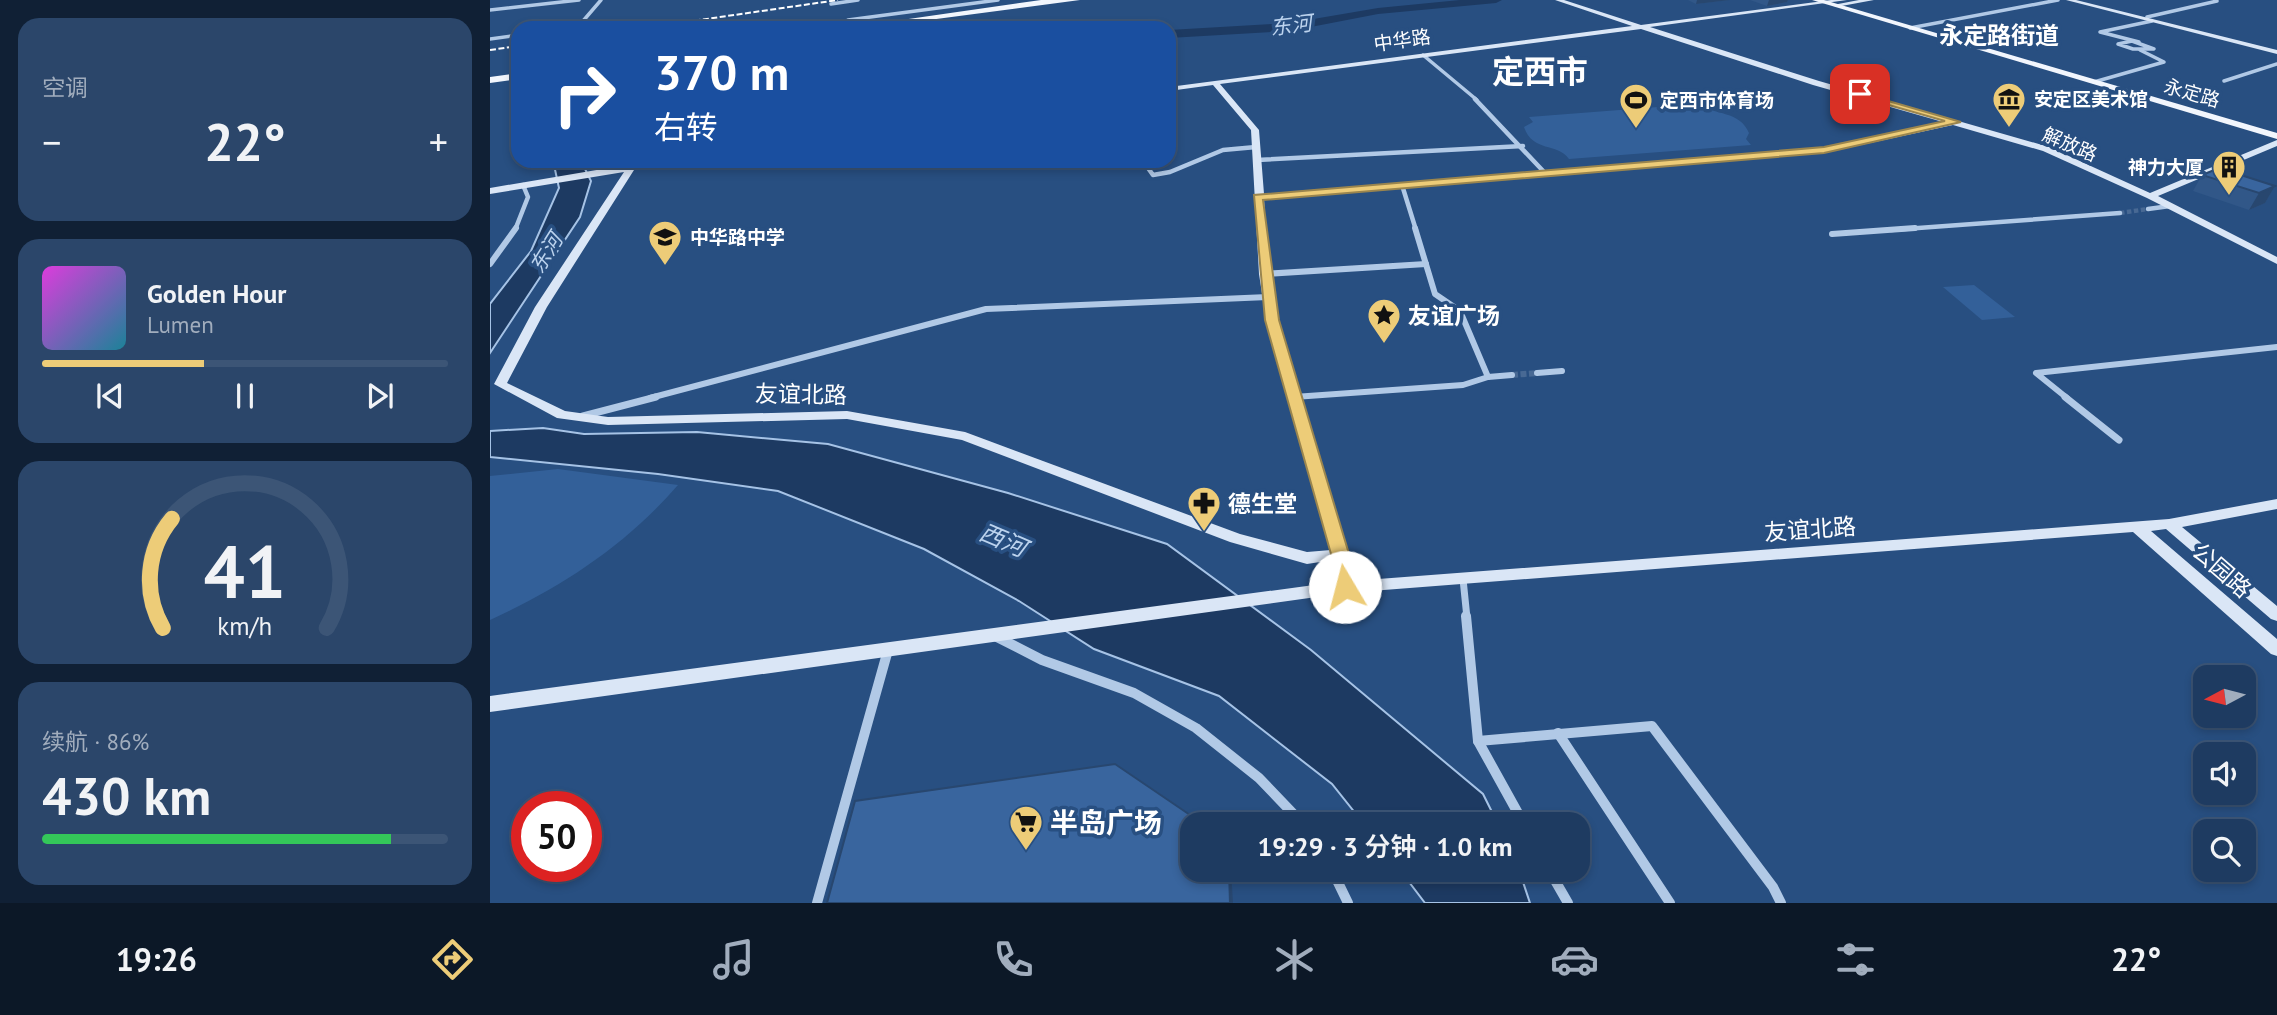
<!DOCTYPE html>
<html lang="zh">
<meta charset="utf-8">
<style>
:root{--surface:#1e3b61;--page:#2b466a;--text:#f1f3f6;--muted:#a1adbd;--line:#3c5576;--accent:#edcc78}
body{margin:0;font-family:"PT Sans","Noto Sans SC",sans-serif;background:var(--page);color:var(--text);height:100vh;display:flex;flex-direction:column;font-size:26px;white-space:nowrap}
*{box-sizing:border-box;margin:0}
p{font-size:23px;color:var(--muted)}
.icon{flex:none;width:38px;height:38px;fill:none;stroke:currentColor;stroke-width:2;stroke-linecap:round;stroke-linejoin:round}
.map{position:relative;flex:1;overflow:hidden}
.side{display:flex;flex-direction:column;gap:18px;padding:18px;background:#102035;width:490px}
.side>*{flex:none}
.hud{position:absolute;left:21px;top:21px;width:665px;height:147px;border-radius:21px;box-shadow:0 4px 10px #0003,0 0 0 2px var(--line);background:#1a4fa0;color:#fff;overflow:hidden}
.needle{width:46px;rotate:263deg}
.buttons{position:absolute;left:1703px;top:665px;display:grid;gap:14px}
.buttons a{display:grid;place-items:center;width:63px;height:63px;border-radius:14px;background:var(--surface);box-shadow:0 4px 10px #0003,0 0 0 2px var(--line);font-size:35px}
.speed{position:absolute;left:21px;top:791px;display:flex;gap:14px;font-size:35px;font-weight:700;text-align:center}
.speed>*{display:grid;place-content:center;width:91px;height:91px;border-radius:50%;background:var(--surface);box-shadow:0 4px 10px #0003,0 0 0 2px var(--line);line-height:1}
.speed .limit{border:10px solid #d22;background:#fff;color:#111}
.pin{position:absolute;display:grid;place-items:center;width:60px;height:60px;color:#fff;margin:-30px;border-radius:14px;box-shadow:0 4px 10px #0006}
.me{position:absolute;width:77px;margin:-38px;rotate:352deg;stroke-linejoin:round;filter:drop-shadow(0 0 5px #0008)}
.turn{display:flex;align-items:center;gap:24px;height:147px;padding:0 28px;font-size:32px}
.turn .icon{width:91px;height:91px;stroke-width:2.5}
.turn b{display:block;font-size:49px;line-height:60px}
.big{font-size:52px;font-weight:600;line-height:1.1}
.side .widget{flex:1;display:flex;flex-direction:column;justify-content:center;gap:10px;min-width:0;padding:0 24px;border-radius:21px;background:var(--page)}
.side .dial{align-items:center;gap:0}
.dial svg{height:182px;overflow:visible;fill:none;stroke:var(--line);stroke-width:7;stroke-linecap:round;text-anchor:middle}
.dial text{fill:var(--text);stroke:none}
.song{display:flex;align-items:center;gap:21px}
.cover{width:84px;height:84px;border-radius:10px;background:linear-gradient(135deg,hsl(300 70% 55%),hsl(190 70% 35%))}
.played{height:7px;border-radius:4px;background:linear-gradient(90deg,var(--accent) 40%,var(--line) 40%)}
.keys{display:flex;justify-content:space-around;direction:ltr}
.heat{display:flex;justify-content:space-between;align-items:center;font-size:38px;direction:ltr}
.charge{height:10px;border-radius:5px;background:linear-gradient(90deg,#34c759 86%,var(--line) 0)}
.trip{position:absolute;left:690px;top:812px;width:410px;height:70px;border-radius:21px;background:var(--surface);box-shadow:0 4px 10px #0003,0 0 0 2px var(--line);font-weight:600;line-height:70px;text-align:center}
.tabs{display:flex;height:112px;justify-content:space-around;align-items:center;background:#0c1827;color:var(--muted)}
.tabs .icon{width:49px;height:49px}
.tabs .on{color:var(--accent)}
.tabs b{font-size:32px;color:var(--text)}
main{display:flex;flex:1;min-height:0}
.map>svg:first-child{display:block}
</style>
<main>
<section class="side">
<div class="widget"><p>空调</p>
<div class="heat"><a>−</a><b class="big">22°</b><a>+</a></div>
</div>
<div class="widget">
<div class="song"><i class="cover"></i><div><b>Golden Hour</b><p>Lumen</p></div></div>
<div class="played"></div>
<div class="keys"><svg class="icon" aria-label="previous" viewBox="0 0 24 24"><path d="M18 5L8 12l10 7zM5 5v14"/></svg><svg class="icon" aria-label="pause" viewBox="0 0 24 24"><path d="M8 5v14M16 5v14"/></svg><svg class="icon" aria-label="next" viewBox="0 0 24 24"><path d="M6 5l10 7-10 7zM19 5v14"/></svg></div>
</div>
<div class="widget dial"><svg viewBox="0 0 100 80">
<path d="M14 69A42 42 0 1 1 86 69"/>
<path d="M14 69A42 42 0 0 1 18 21" stroke="#edcc78"/>
<text x="50" y="56" font-size="32" font-weight="700">41</text>
<text x="50" y="72" font-size="11">km/h</text>
</svg></div>
<div class="widget"><p>续航 · 86%</p><b class="big">430 km</b><div class="charge"></div></div>
</section>
<div class="map">
<svg width="1787" height="903" viewBox="0 0 1787 903">
<rect width="100%" height="100%" fill="#284f81"/>
<!-- green -->
<g fill="#336099">
<path d="M1207 104C1225 115 1250 111 1259 133L1256 139 1261 145 1079 159C1067 142 1043 153 1034 127L1043 122 1039 117Z"/>
<polygon points="1484,285 1525,317 1492,320 1453,287"/>
<path d="M68 469 188 485C136 545 72 587 0 620V476Z"/>
</g>
<!-- water -->
<g fill="#1d3a62" stroke="#a6c3e6" stroke-width="2">
<polygon points="92,163 101,181 90,217 0,353 0,304 41,251 69,188 64,165"/>
<polygon points="53,428 94,434 207,432 338,444 518,493 677,544 821,650 993,794 1008,824 874,824 842,784 729,696 604,649 529,601 434,549 288,491 168,474 0,457 0,431"/>
<polygon points="910,870 1029,870 1040,903 935,903"/>
</g>
<g fill="none" stroke-linecap="round" stroke-linejoin="round">
<!-- river -->
<polygon fill="#1d3a62" fill-rule="evenodd" points="970,0 1012,0 1006,3 888,14 800,31 679,38 679,30 800,23 888,8"/>
<!-- street-tunnel-far1 -->
<polyline stroke="#486994" stroke-width="4.5" stroke-dasharray="4.5 2.5" stroke-linecap="butt" points="1630,213 1658,209"/>
<!-- street-tunnel -->
<polyline stroke="#486994" stroke-width="6" stroke-dasharray="6 2.5" stroke-linecap="butt" points="1022,375 1047,373"/>
<!-- street-far4 -->
<g stroke="#b1c9e6" stroke-width="3.5">
<polyline points="341,4 368,0"/>
<polyline points="0,10 89,0"/>
<polyline points="1657,17 1727,1"/>
<polyline points="358,20 508,0"/>
<polyline points="87,28 111,0"/>
<polyline points="1420,28 1568,0"/>
<polyline points="0,39 28,35"/>
<polygon points="1642,41 1664,49 1643,49 1628,44"/>
<polyline points="1649,42 1610,32 1662,21"/>
<polyline points="933,55 987,100"/>
<polyline points="1734,81 1787,64"/>
<polyline points="1604,82 1674,62 1650,50"/>
</g>
<!-- street-far3 -->
<g stroke="#b1c9e6" stroke-width="4.5">
<polyline points="985,99 1055,173"/>
<polyline points="767,160 1033,146"/>
<polyline points="653,161 663,175 680,172 733,150 766,147"/>
<polyline points="588,165 618,161"/>
<polyline points="912,185 926,230"/>
<polyline points="1658,209 1680,206"/>
<polyline points="25,230 38,197 33,185"/>
<polyline points="1401,230 1630,213"/>
</g>
<!-- street-far2 -->
<g stroke="#b1c9e6" stroke-width="6">
<polyline points="925,228 945,294 970,311 998,377"/>
<polyline points="1342,234 1425,228"/>
<polyline points="0,264 26,228"/>
<polyline points="774,274 936,264"/>
<polyline points="1047,373 1072,371"/>
<polyline points="804,397 973,385 998,377 1022,375"/>
<polyline points="160,398 496,309 778,297"/>
<polyline points="1577,398 1546,373 1787,347"/>
</g>
<!-- street-far1 -->
<g stroke="#b1c9e6" stroke-width="7">
<polyline points="804,397 810,397"/>
<polyline points="1575,397 1629,440"/>
<polyline points="93,416 166,397"/>
<polyline points="973,579 977,618"/>
</g>
<!-- street -->
<g stroke="#b1c9e6" stroke-width="10">
<polyline points="976,616 988,741 1034,824"/>
<polyline points="507,637 552,660 644,693 706,728 769,778 813,824"/>
<polyline points="1068,733 1180,903"/>
<polyline points="988,741 1162,726 1283,887 1291,903"/>
<polyline points="842,870 858,903"/>
<polyline points="1059,870 1078,903"/>
<polyline points="327,903 398,650"/>
</g>
<!-- secondary -->
<g fill="#dae6f6" fill-rule="evenodd">
<path d="M1065 0H1074L1151 25 1341 0H1357L1160 27 1329 81 1559 147 1660 193 1787 140V146L1668 196 1787 257V264L1657 198 1553 151 1463 125 1334 153 774 199 779 274 788 320 858 554 862 581 1679 519 1787 499V509L1692 527 1787 606V621L1781 619 1676 529 1661 531 1787 639V656L1781 654 1643 532 855 593 0 712V696L846 582 843 560 817 564 740 542 472 440 357 419 118 425 67 418 4 384 45 307 134 172 0 194V188L142 164 188 161 144 170 57 307 17 383 75 411 118 417 357 411 475 432 750 534 817 552 841 550 776 320 769 274 761 130 723 85 679 91V87L1142 26ZM1151 29 1323 85 1453 122 1334 147 774 194 769 130 730 84Z"/>
<polygon points="1369,0 1384,0 1346,7 1343,5"/>
<polygon points="1576,0 1586,0 1787,50 1787,54"/>
</g>
<!-- primary -->
<g fill="#f2f6fd" fill-rule="evenodd">
<polygon points="551,0 590,0 378,28 356,28"/>
<polygon points="1322,0 1334,0 1787,133 1787,139"/>
<polygon points="28,73 28,79 0,83 0,77"/>
</g>
<!-- rail -->
<g stroke="#fff" stroke-width="2" stroke-dasharray="6 2.5" stroke-linecap="butt">
<polyline points="154,28 348,0"/>
<polyline points="0,50 28,46"/>
</g>
</g>
<!-- wall -->
<g fill="#315788">
<polygon points="1198,0 1240,0 1206,4"/>
<polygon points="1260,0 1298,0 1297,2 1277,6"/>
<polygon points="1712,175 1785,186 1775,203 1759,210 1703,191"/>
</g>
<!-- shaded-wall -->
<g fill="#28476f">
<polygon points="1207,0 1240,0 1206,4"/>
<polygon points="1279,0 1298,0 1297,2 1277,6"/>
<polygon points="1785,186 1775,203 1759,210 1769,193"/>
<polygon points="739,870 741,870 743,903 740,903"/>
</g>
<!-- building -->
<g fill="#39659e" stroke="#28476f" stroke-width="2">
<polygon points="1729,168 1785,186 1769,193 1712,175"/>
<polygon points="625,764 706,819 736,815 736,824 702,824 702,870 739,870 740,903 337,903 365,801"/>
</g>
<!-- route -->
<polygon fill="#edcc78" stroke="#9a854e" stroke-width="2" points="1367,92 1471,122 1334,153 773,200 789,320 859,554 864,587 861,592 848,592 841,554 775,320 764,195 1334,147 1455,121 1367,96"/>
<!-- icons -->
<defs>
<symbol id="museum-pin" viewBox="-11 -11 22 30"><path d="M0 17L-7.5 6A9.5 9.5 0 1 1 7.5 6Z" fill="#edcc78" stroke="#284f81"/><path d="M0-6L6-3V-2H-6V-3ZM-5-1h2V3h-2ZM-1-1h2V3h-2ZM3-1h2V3H3ZM-6 4H6V6H-6Z" fill="#111"/></symbol>
<symbol id="stadium-pin" viewBox="-11 -11 22 30"><path d="M0 17L-7.5 6A9.5 9.5 0 1 1 7.5 6Z" fill="#edcc78" stroke="#284f81"/><path d="M0-5a6.5 5 0 1 0 0 10a6.5 5 0 1 0 0-10ZM-3.5-1.8h7v3.6h-7Z" fill="#111"/></symbol>
<symbol id="building-pin" viewBox="-11 -11 22 30"><path d="M0 17L-7.5 6A9.5 9.5 0 1 1 7.5 6Z" fill="#edcc78" stroke="#284f81"/><path d="M-4-6H4V6H1V3H-1V6H-4ZM-2.5-4.3h1.7v1.8h-1.7ZM.8-4.3h1.7v1.8H.8ZM-2.5-1h1.7V.8h-1.7ZM.8-1h1.7V.8H.8Z" fill="#111"/></symbol>
<symbol id="school-pin" viewBox="-11 -11 22 30"><path d="M0 17L-7.5 6A9.5 9.5 0 1 1 7.5 6Z" fill="#edcc78" stroke="#284f81"/><path d="M0-5L7-2L0 1L-7-2ZM-4 1L0 2.5L4 1V4Q0 6-4 4Z" fill="#111"/></symbol>
<symbol id="sight-pin" viewBox="-11 -11 22 30"><path d="M0 17L-7.5 6A9.5 9.5 0 1 1 7.5 6Z" fill="#edcc78" stroke="#284f81"/><path d="M0-6L1.8-2.2L6-1.7L2.9 1.2L3.7 5.4L0 3.3L-3.7 5.4L-2.9 1.2L-6-1.7L-1.8-2.2Z" fill="#111"/></symbol>
<symbol id="pharmacy-pin" viewBox="-11 -11 22 30"><path d="M0 17L-7.5 6A9.5 9.5 0 1 1 7.5 6Z" fill="#edcc78" stroke="#284f81"/><path d="M-2-6h4v4h4v4h-4v4h-4v-4h-4v-4h4Z" fill="#111"/></symbol>
<symbol id="supermarket-pin" viewBox="-11 -11 22 30"><path d="M0 17L-7.5 6A9.5 9.5 0 1 1 7.5 6Z" fill="#edcc78" stroke="#284f81"/><path d="M-6-5.5h2.5l.6 2H6L4.5 2H-2.5L-4.4-4H-6ZM-1.5 3.2a1.3 1.3 0 1 0 .1 0ZM3 3.2a1.3 1.3 0 1 0 .1 0Z" fill="#111"/></symbol>
</defs>
<g fill-rule="evenodd">
<use href="#museum-pin" x="1500" y="80" width="38" height="52"/>
<use href="#stadium-pin" x="1127" y="81" width="38" height="52"/>
<use href="#building-pin" x="1720" y="148" width="38" height="52"/>
<use href="#school-pin" x="156" y="218" width="38" height="52"/>
<use href="#sight-pin" x="875" y="296" width="38" height="52"/>
<use href="#pharmacy-pin" x="695" y="484" width="38" height="52"/>
<use href="#supermarket-pin" x="517" y="803" width="38" height="52"/>
</g>
<g text-anchor="middle" dominant-baseline="central" stroke-width="7" stroke-linejoin="round" paint-order="stroke">
<!-- far-street labels -->
<g font-size="19" fill="#fff" stroke="#284f81">
<text transform="translate(912 40) rotate(-8)">中华路</text>
<text transform="translate(1702 93) rotate(16)">永定路</text>
<text transform="translate(1580 144) rotate(23)">解放路</text>
</g>
<!-- far-poi labels -->
<g font-size="19" font-weight="bold" fill="#fff" stroke="#284f81" text-anchor="start">
<text x="1544" y="99">安定区美术馆</text>
<text x="1170" y="100">定西市体育场</text>
<text x="1714" y="167" text-anchor="end">神力大厦</text>
<text x="200" y="237">中华路中学</text>
</g>
<!-- far-water labels -->
<g font-size="21" font-style="italic" fill="#bcd3ee" stroke="#284f81">
<text transform="translate(801 25) rotate(-7)">东河</text>
<text transform="translate(56 253) rotate(-58)">东河</text>
</g>
<!-- poi labels -->
<g font-size="23" font-weight="bold" fill="#fff" stroke="#284f81" text-anchor="start">
<text x="918" y="315">友谊广场</text>
<text x="738" y="503">德生堂</text>
</g>
<!-- street labels -->
<g font-size="23" fill="#fff" stroke="#284f81">
<text transform="translate(311 394) rotate(1)">友谊北路</text>
<text transform="translate(1320 529) rotate(-4)">友谊北路</text>
<text transform="translate(1732 570) rotate(41)">公园路</text>
</g>
<!-- far-district labels -->
<g font-size="24" font-weight="bold" fill="#fff" stroke="#284f81">
<text x="1509" y="35">永定路街道</text>
</g>
<!-- water labels -->
<g font-size="24" font-style="italic" fill="#bcd3ee" stroke="#284f81">
<text transform="translate(513 540) rotate(23)">西河</text>
</g>
<!-- near-poi labels -->
<g font-size="28" font-weight="bold" fill="#fff" stroke="#284f81" text-anchor="start">
<text x="560" y="822">半岛广场</text>
</g>
<!-- far-town labels -->
<g font-size="32" font-weight="bold" fill="#fff" stroke="#284f81">
<text x="1050" y="71">定西市</text>
</g>
</g>
</svg>
<div class="buttons">
<a><svg class="needle" viewBox="-14 -14 28 28"><path d="M0-13l5 13h-10z" fill="#e53935"/><path d="M0 13l5-13h-10z" fill="#a1adbd"/></svg></a>
<a><svg class="icon" aria-label="sound" viewBox="0 0 24 24"><path d="M4 9h4l5-4v14l-5-4H4zM17 9q2 3 0 6"/></svg></a>
<a><svg class="icon" aria-label="search" viewBox="0 0 24 24"><circle cx="10" cy="10" r="6"/><path d="M15 15l6 6"/></svg></a>
</div>
<div class="speed"><div class="limit">50</div></div>
<div class="pin" style="left:1370px;top:94px;background:#d93025"><svg class="icon" aria-label="arrive" viewBox="0 0 24 24"><path d="M6 21V4h12l-3 4 3 4H6"/></svg></div>
<svg class="me" style="left:855px;top:587px" viewBox="-20 -20 40 40"><circle r="19" fill="#fff"/><path d="M0-13L10 11 0 6-10 11z" fill="#edcc78"/></svg>
<div class="trip">19:29 · 3 分钟 · 1.0 km</div>
<div class="hud">
<div class="turn"><svg class="icon" aria-label="right" viewBox="0 0 24 24"><path d="M7 20v-9h11M14 6l5 5-5 5"/></svg><div><b>370 m</b>右转</div></div>
</div>
</div>
</main>
<nav class="tabs">
<b>19:26</b>
<svg class="icon on" aria-label="directions" viewBox="0 0 24 24"><path d="M12 3l9 9-9 9-9-9zM9 14v-3h6M13 9l2 2-2 2"/></svg>
<svg class="icon" aria-label="music" viewBox="0 0 24 24"><path d="M9 18V5l10-2v13"/><circle cx="6" cy="18" r="3"/><circle cx="16" cy="16" r="3"/></svg>
<svg class="icon" aria-label="phone" viewBox="0 0 24 24"><path d="M5 4h4l2 5-3 2q2 4 5 5l2-3 5 2v4C11 20 4 13 5 4z"/></svg>
<svg class="icon" aria-label="climate" viewBox="0 0 24 24"><path d="M12 3v18M4 7l16 10M4 17L20 7"/></svg>
<svg class="icon" aria-label="car" viewBox="0 0 24 24"><path d="M5 17H2v-5l4-1 3-4h7l3 4 3 1v5h-3M9 17h6M6 11h13"/><circle cx="7" cy="17" r="2"/><circle cx="17" cy="17" r="2"/></svg>
<svg class="icon" aria-label="filters" viewBox="0 0 24 24"><path d="M4 7h16M4 17h16"/><circle cx="9" cy="7" r="2"/><circle cx="15" cy="17" r="2"/></svg>
<b>22°</b>
</nav>
